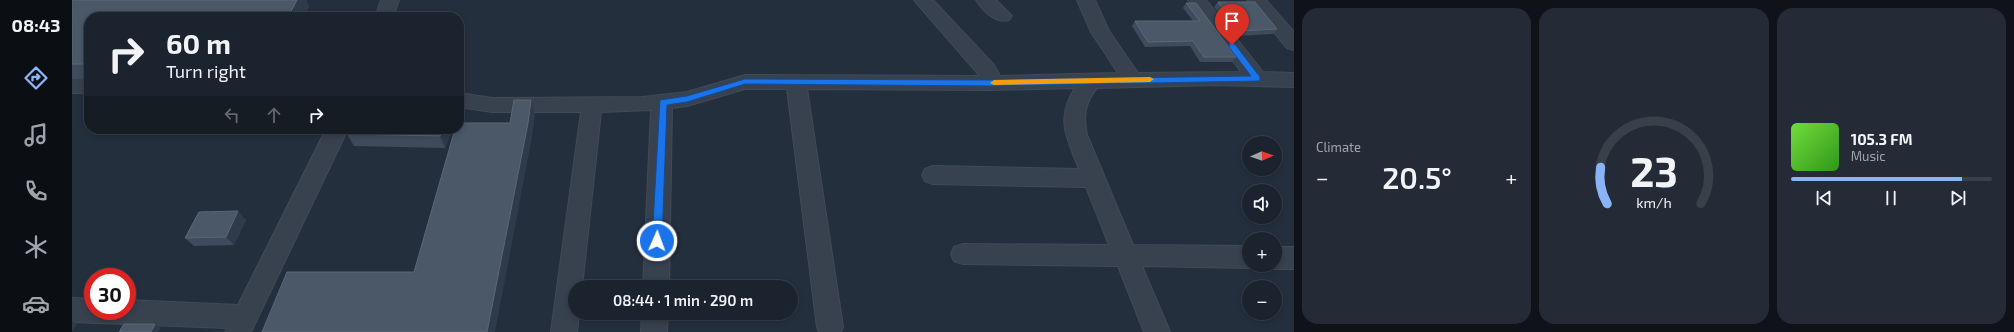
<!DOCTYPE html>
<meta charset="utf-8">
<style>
:root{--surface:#1b232e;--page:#242b36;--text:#f1f3f6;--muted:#a0a4aa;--line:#39404a;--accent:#8ab4f8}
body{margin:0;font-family:"Exo 2",sans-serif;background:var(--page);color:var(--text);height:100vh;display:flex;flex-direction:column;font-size:15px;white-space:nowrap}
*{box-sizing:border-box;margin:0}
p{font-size:13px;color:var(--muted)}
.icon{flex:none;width:22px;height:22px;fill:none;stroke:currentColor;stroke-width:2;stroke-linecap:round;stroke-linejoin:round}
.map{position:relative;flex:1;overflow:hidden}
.side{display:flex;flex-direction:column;gap:8px;padding:8px;background:#0f1319;width:720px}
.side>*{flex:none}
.guide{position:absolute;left:12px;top:12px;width:380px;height:122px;border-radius:16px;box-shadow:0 2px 6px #0003,0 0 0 1px var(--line);background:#1b232e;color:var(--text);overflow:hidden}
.needle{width:26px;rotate:88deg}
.fabs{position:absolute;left:1170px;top:136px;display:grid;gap:8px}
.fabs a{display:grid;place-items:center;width:40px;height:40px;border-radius:50%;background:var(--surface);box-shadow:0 2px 6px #0003,0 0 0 1px var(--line);font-size:20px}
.speed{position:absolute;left:12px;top:268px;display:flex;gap:8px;font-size:20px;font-weight:700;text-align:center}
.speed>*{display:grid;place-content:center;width:52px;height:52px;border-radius:50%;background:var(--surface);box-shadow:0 2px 6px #0003,0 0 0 1px var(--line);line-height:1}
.speed .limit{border:6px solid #d22;background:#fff;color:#111}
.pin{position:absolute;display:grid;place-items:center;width:34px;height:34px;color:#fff;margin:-41px -17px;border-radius:50% 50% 50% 0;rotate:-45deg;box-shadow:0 0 4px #0007}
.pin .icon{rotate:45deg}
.me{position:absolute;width:44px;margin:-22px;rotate:2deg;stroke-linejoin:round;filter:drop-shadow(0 0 3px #0008)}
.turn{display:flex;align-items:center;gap:14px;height:84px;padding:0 16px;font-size:18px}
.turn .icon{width:52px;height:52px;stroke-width:2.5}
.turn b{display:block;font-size:28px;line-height:34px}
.lanes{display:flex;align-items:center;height:38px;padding:0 16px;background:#0003;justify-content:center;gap:20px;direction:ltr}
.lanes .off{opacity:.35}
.big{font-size:30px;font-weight:600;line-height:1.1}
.side .widget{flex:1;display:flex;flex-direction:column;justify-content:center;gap:6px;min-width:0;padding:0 14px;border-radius:16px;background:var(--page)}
.side .dial{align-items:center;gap:0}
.dial svg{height:104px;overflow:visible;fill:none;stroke:var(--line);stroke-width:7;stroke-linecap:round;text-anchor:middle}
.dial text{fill:var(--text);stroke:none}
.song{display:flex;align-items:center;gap:12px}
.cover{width:48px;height:48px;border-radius:6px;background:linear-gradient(135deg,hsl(100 70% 55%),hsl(110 70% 35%))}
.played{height:4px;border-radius:2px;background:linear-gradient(90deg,var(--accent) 85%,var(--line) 85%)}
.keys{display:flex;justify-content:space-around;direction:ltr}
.heat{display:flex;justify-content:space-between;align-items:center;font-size:22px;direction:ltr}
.side .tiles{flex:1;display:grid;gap:8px;grid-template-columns:repeat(3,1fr)}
.trip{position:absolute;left:496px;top:280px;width:230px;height:40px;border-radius:20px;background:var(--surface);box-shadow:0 2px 6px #0003,0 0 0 1px var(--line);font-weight:600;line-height:40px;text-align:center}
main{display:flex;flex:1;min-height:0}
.tab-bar{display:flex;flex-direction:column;width:72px;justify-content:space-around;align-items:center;background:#0b0e12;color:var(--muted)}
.tab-bar .icon{width:28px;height:28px}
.tab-bar .current{color:var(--accent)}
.tab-bar b{font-size:18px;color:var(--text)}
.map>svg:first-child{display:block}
</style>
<main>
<nav class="tab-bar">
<b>08:43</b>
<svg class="icon current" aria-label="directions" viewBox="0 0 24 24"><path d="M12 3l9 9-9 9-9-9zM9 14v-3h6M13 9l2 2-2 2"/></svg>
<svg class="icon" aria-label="music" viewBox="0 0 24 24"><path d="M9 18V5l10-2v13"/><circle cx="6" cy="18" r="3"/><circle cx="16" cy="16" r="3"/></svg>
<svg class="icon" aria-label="phone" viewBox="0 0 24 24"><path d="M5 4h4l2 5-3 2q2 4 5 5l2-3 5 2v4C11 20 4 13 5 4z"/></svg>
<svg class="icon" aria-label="climate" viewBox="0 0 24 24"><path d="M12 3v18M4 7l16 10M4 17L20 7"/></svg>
<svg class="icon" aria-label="car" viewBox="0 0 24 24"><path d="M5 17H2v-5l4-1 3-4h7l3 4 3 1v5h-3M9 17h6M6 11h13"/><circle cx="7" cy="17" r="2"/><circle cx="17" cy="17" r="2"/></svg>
</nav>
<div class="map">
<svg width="1222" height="332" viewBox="0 0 1222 332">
<rect width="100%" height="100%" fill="#242f3e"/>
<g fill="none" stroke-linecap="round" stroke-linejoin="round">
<defs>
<g id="street">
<polygon points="309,0 327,0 321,17 303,17"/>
<path d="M842 0H861L922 65 928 76 1046 73 1019 32 1005 0H1023L1037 31 1066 73 1169 72 1116 0H1134L1191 72 1222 73V87L1145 85 1025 88C1013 103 1011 116 1015 135L1061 245 1177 246V265H1184L1177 268 1070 266 1098 332H1072L1046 266 891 264 882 261 879 254 882 247 891 244 1037 245 1014 187 861 184 853 181 850 175 853 169 861 166 1007 169C995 138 983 119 1003 88L918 90 735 89 771 327 769 332H747L745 327 715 89H673L615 106 600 108 597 287H571L579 110 529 112 510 287H503V313H507L505 332H479L509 112H420L387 107V93L420 98 571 97 615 92 673 75 908 76Z"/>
<path d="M904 0H924L940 16 937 20C924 24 911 11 904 0Z"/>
<polygon points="1175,0 1194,0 1222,32 1222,50 1215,48"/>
<rect x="0" y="79" width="17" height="14"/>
<polygon points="254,129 276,129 179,332 153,332 155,328 0,322 0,298 21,299 21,311 55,311 55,300 166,305"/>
<polygon points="1203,247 1222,247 1222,269 1203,269 1194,265 1203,265"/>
<polygon points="570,313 596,313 595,332 569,332"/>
</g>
</defs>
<!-- street casing -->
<use href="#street" stroke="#414a57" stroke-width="2"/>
<!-- street -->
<use href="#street" fill="#38414e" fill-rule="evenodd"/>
</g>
<!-- wall -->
<g fill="#3f4b5c">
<polygon points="0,0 237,6 231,17 17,17 17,78 0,78"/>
<polygon points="1146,2 1205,29 1201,34 1164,36 1142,7"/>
<polygon points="1114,3 1164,57 1160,62 1128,62 1118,46 1073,47 1060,26 1063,21 1121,21 1111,8"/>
<polygon points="380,129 373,148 282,146 275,134"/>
<polygon points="174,220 162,245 122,246 113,238"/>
</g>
<!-- shaded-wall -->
<g fill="#2f3b4b">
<polygon points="225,0 234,0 237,6 231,17 216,17"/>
<polygon points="459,100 463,114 460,137 423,332 415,332"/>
<polygon points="371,129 380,129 373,148 368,136"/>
<polygon points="166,211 174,220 162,245 154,237"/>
<polygon points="0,321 5,324 0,332"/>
<polygon points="83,324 89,328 86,332 79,332"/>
</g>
<!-- building -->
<g fill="#4b5868" stroke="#5c6777">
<polygon points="0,0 225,0 216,17 17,17 17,64 0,64"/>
<polygon points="1146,2 1183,2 1205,29 1168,31"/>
<polygon points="1114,3 1124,3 1164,57 1132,57 1121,41 1076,42 1063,21 1128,21"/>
<polygon points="442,100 459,100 456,123 415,332 190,332 215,272 342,272 383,129 387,129 387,123 438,123"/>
<polygon points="278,129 371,129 368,136 275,134"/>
<polygon points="166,211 154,237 113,238 127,212"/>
<polygon points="52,324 83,324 79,332 47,332"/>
</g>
<!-- route -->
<polygon fill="#1a73e8" stroke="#114b97" points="1157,43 1162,43 1188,77 1188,81 918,86 673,84 615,102 595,105 590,241 585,245 580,241 588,100 615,96 673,79 918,80 1179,76 1157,47"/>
<!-- slow -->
<polygon fill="#f59e0b" points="1078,77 1082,79 1078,82 922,85 918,83 922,80"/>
</svg>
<div class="fabs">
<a><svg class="needle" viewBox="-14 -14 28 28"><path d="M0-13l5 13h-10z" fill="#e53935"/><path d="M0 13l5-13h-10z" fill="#a0a4aa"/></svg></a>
<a><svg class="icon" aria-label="sound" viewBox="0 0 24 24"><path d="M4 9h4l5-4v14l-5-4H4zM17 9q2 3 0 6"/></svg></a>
<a>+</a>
<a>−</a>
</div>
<div class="speed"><div class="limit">30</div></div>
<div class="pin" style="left:1160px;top:45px;background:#d93025"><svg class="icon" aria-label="arrive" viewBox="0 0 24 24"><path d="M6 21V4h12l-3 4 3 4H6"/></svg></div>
<svg class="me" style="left:585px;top:241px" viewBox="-20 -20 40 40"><circle r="17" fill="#1a73e8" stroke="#fff" stroke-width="3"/><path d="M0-11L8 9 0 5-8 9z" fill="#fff"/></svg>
<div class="trip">08:44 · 1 min · 290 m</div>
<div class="guide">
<div class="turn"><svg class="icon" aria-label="right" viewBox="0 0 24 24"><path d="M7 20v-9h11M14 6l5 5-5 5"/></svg><div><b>60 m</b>Turn right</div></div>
<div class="lanes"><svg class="icon off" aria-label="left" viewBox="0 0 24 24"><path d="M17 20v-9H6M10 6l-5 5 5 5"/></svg><svg class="icon off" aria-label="ahead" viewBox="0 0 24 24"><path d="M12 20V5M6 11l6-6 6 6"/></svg><svg class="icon" aria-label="right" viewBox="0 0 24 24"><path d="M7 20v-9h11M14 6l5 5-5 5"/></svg></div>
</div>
</div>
<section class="side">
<div class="tiles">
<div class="widget"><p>Climate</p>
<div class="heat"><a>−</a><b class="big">20.5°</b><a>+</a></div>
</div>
<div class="widget dial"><svg viewBox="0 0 100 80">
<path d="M14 69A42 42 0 1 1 86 69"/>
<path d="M14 69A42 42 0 0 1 9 41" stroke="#8ab4f8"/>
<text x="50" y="56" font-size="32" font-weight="700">23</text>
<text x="50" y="72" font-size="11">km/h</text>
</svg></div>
<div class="widget">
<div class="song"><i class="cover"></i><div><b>105.3 FM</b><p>Music</p></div></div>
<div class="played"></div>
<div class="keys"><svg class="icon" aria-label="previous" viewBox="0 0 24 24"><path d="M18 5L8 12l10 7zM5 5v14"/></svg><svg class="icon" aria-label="pause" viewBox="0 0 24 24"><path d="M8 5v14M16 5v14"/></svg><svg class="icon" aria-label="next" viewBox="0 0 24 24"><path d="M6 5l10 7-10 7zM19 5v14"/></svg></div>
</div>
</div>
</section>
</main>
